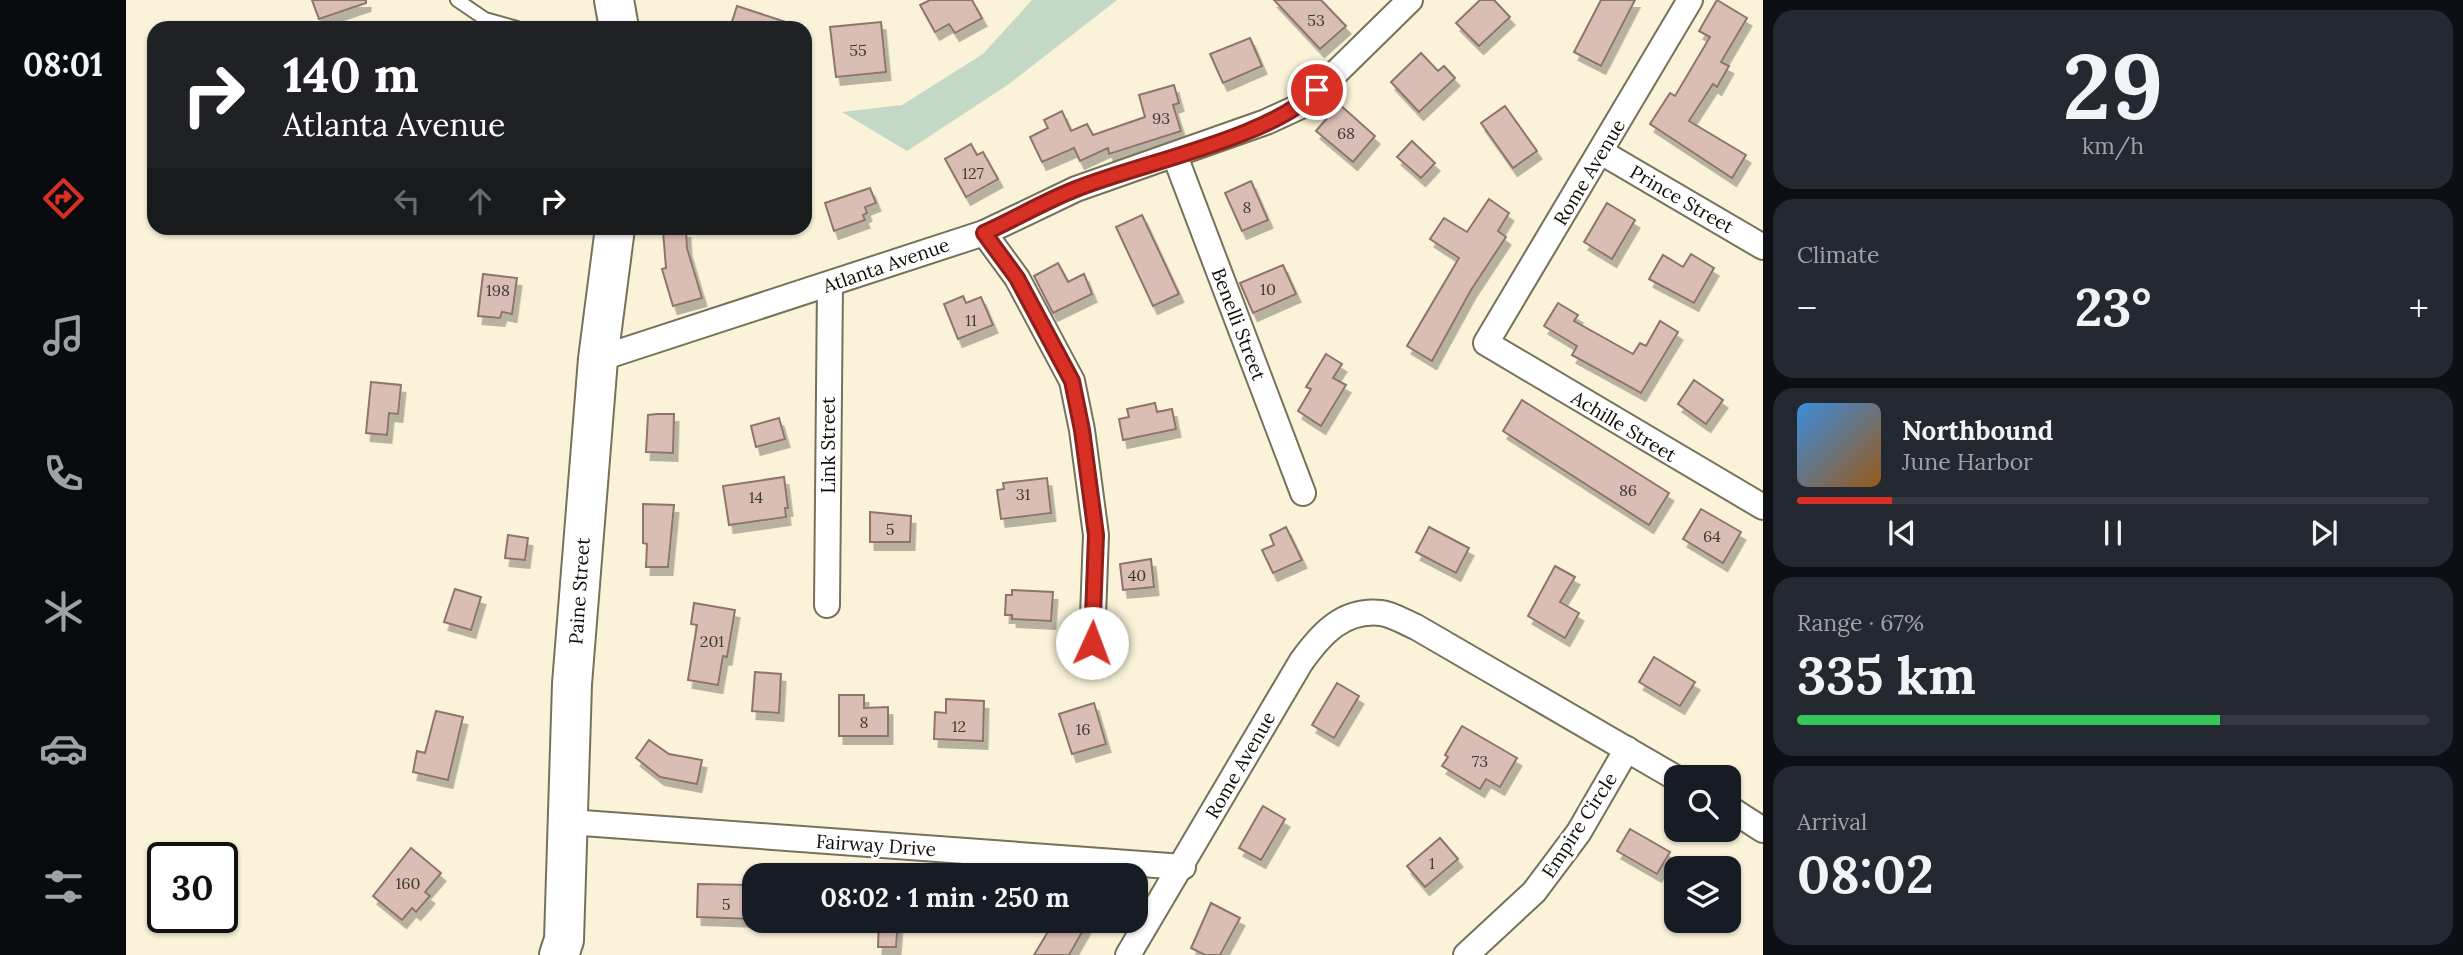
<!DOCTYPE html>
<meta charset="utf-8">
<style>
:root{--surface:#171b24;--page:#242831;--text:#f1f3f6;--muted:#9ea1a6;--line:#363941;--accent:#d93025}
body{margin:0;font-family:Lora,serif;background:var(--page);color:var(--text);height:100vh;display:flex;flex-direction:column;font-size:26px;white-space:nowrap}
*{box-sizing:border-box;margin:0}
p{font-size:23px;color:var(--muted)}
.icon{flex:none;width:38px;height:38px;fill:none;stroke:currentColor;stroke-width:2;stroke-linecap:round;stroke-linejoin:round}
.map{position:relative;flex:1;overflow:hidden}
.details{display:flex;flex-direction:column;gap:10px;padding:10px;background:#0d0f14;width:700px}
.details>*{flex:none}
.hud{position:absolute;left:21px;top:21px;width:665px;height:214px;border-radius:21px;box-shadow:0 2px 5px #0004;background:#202124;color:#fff;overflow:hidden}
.fabs{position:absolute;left:1538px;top:765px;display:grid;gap:14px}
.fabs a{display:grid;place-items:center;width:77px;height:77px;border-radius:14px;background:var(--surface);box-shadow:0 2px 5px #0004;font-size:35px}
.speed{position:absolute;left:21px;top:842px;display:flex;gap:14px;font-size:35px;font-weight:700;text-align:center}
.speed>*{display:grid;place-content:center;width:91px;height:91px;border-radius:50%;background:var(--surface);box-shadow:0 2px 5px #0004;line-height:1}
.speed .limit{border:4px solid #111;border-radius:10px;background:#fff;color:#111}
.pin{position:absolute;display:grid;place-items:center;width:60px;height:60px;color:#fff;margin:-30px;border:4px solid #fff;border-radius:50%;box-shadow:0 2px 7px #0007}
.me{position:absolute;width:77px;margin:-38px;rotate:2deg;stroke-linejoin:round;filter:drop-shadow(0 0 5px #0008)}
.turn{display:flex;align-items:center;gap:24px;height:147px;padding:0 21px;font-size:32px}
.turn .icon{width:91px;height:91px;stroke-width:2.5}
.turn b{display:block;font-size:49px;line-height:60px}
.lanes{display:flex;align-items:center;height:66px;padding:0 21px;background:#0003;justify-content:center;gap:35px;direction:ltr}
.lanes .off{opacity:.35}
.big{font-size:52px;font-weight:800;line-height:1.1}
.details .tile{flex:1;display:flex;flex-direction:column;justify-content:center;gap:10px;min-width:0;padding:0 24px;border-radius:21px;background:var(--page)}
.details .dial{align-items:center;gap:0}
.dial b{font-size:91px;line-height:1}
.song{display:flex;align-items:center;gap:21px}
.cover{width:84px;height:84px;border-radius:10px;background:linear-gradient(135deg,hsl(210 70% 55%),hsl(30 70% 35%))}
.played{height:7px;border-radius:4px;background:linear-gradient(90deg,var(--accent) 15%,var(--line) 15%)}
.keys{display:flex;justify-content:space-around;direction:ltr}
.heat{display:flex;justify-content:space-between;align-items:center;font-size:38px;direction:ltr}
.charge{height:10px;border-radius:5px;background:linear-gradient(90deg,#34c759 67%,var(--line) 0)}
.trip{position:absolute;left:616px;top:863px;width:406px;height:70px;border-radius:21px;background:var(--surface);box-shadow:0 2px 5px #0004;font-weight:800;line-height:70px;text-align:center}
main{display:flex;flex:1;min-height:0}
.tab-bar{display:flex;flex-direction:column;width:126px;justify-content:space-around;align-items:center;background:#090b0e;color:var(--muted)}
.tab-bar .icon{width:49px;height:49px}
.tab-bar .current{color:var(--accent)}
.tab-bar b{font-size:32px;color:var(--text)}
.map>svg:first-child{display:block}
</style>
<main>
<nav class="tab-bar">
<b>08:01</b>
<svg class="icon current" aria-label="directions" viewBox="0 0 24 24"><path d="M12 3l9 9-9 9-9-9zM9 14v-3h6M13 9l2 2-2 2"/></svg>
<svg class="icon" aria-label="music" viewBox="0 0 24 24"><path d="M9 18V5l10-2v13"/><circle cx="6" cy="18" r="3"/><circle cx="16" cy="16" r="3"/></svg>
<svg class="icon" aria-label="phone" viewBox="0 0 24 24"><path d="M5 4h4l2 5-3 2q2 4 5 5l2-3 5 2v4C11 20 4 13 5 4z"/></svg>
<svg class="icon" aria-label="climate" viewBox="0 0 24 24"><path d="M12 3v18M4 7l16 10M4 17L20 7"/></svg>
<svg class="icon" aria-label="car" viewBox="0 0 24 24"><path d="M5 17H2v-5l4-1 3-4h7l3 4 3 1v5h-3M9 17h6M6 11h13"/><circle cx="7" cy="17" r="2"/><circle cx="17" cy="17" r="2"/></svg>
<svg class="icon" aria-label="filters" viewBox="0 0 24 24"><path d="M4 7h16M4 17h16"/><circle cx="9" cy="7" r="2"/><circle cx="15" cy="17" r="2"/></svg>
</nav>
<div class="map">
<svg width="1637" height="955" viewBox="0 0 1637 955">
<defs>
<filter id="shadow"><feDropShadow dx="4.5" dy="8" stdDeviation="0" flood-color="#0004"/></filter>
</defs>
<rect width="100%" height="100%" fill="#faf2d9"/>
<!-- green -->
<polygon fill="#c3d8c5" points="906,0 991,0 883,84 781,151 716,112 776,105 857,54"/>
<!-- building -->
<g fill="#dabeb5" stroke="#8e756c" stroke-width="2" filter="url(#shadow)">
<polygon points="186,0 240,0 240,3 193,19"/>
<polygon points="804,0 846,0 856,18 829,33 823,24 809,32 794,5"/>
<polygon points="1148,0 1195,0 1220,26 1194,49"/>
<polygon points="1354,0 1368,0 1384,17 1353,46 1330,23"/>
<polygon points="1475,0 1509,0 1475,66 1448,52"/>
<polygon points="1591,0 1621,18 1595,62 1603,66 1591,87 1587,84 1563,121 1620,155 1606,178 1524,124 1544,93 1549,96 1584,37 1573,31"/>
<polygon points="611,6 669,25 669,28 604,28"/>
<polygon points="755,22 760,72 710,77 704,27"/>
<polygon points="1124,38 1136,66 1097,83 1084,54"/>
<polygon points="1295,53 1312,71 1318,66 1329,78 1293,112 1265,82"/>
<polygon points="1048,85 1053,103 1047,105 1055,131 983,154 982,148 954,161 948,148 916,162 904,137 922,128 918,120 936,111 945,131 961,124 967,135 1019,117 1013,95"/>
<polygon points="1213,104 1249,136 1227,162 1190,131"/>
<polygon points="1379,106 1411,151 1387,168 1355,123"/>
<polygon points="1286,141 1309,163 1295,178 1271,157"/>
<polygon points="845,144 851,155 857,152 872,179 840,197 819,159"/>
<polygon points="1125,181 1142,220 1116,231 1099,193"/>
<polygon points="744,188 750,203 739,207 741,213 737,215 739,220 708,231 699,203"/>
<polygon points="1363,199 1383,213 1372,231 1380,237 1345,290 1306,361 1281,346 1333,258 1304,239 1318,218 1341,232"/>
<polygon points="1481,203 1509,220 1486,259 1458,242"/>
<polygon points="1016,215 1053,294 1027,306 990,227"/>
<polygon points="560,230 561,248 576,298 547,306 536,269 540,268 537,231"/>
<polygon points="1565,254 1588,268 1568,303 1523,279 1537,255 1557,267"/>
<polygon points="932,263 942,282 958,274 966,294 927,313 908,276"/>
<polygon points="1157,265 1170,294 1127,313 1114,283"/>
<polygon points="357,274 391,278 386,314 376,312 374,318 352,316"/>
<polygon points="837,296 840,303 855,297 867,325 832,339 818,304"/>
<polygon points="1432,303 1452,315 1448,321 1507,354 1514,343 1520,346 1534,321 1552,332 1515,393 1446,355 1451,346 1418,326"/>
<polygon points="1200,354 1216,364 1207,378 1220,385 1195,426 1172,411 1185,389 1180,387"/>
<polygon points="1568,380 1597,400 1580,424 1552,404"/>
<polygon points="245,382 275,385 272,414 263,413 261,435 240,433"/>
<polygon points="1396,400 1543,493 1523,525 1377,431"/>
<polygon points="1029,403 1031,412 1046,409 1050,429 997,440 993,419 1003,417 1001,409"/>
<polygon points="531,414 548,414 547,453 520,452 522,415"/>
<polygon points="653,418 659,439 630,447 625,426"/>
<polygon points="658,477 662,508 659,508 660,517 603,525 597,486"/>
<polygon points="921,478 925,513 875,519 871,490 878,489 877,483"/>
<polygon points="517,504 548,505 542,567 520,567 521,544 517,543"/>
<polygon points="1575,509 1615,532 1597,563 1557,539"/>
<polygon points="744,512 785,516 784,542 744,542"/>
<polygon points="1160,527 1176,560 1147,573 1136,550 1148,545 1144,535"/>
<polygon points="1303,527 1343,548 1330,573 1290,552"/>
<polygon points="382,535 402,538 399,560 379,558"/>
<polygon points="1025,559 1028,587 997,590 994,564"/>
<polygon points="1429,566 1449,577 1434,602 1453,613 1439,638 1402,616"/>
<polygon points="329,589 355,597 345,630 318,622"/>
<polygon points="886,590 927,592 925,621 886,619 886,615 879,615 880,595 886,595"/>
<polygon points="568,603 609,610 601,657 597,656 592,685 562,680 571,625 565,624"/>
<polygon points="1528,657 1569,682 1554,706 1513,682"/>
<polygon points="629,672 655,674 653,713 626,711"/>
<polygon points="1211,683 1233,696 1208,738 1186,725"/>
<polygon points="713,695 738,695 738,708 762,707 762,736 713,736"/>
<polygon points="820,699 858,701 857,741 808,739 809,712 820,713"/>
<polygon points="968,703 980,744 946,754 933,714"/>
<polygon points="310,711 337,717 322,780 287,772 291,751 299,753"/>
<polygon points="1336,726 1391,758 1374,787 1360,779 1354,789 1316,766 1322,757 1319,755"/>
<polygon points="523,740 543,754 576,760 571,784 534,777 510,758"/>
<polygon points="1137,806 1159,819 1135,860 1113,848"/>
<polygon points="1504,829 1544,852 1531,874 1491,851"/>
<polygon points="1314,838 1332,859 1299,887 1281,866"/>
<polygon points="285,848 315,873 299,892 304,896 290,912 286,908 276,920 247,896"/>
<polygon points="572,884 626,885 628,919 571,917"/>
<polygon points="1085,903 1114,918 1094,955 1079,955 1065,948"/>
<polygon points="753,920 772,920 770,947 752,947"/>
<polygon points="929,920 963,920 943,955 908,955"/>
</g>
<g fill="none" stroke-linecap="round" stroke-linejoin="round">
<defs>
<polyline id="lane" points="331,0 359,19 391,28"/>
<g id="street">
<polyline points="1564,0 1360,343 1637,507"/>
<polyline points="1475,152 1637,247"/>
<polyline points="1049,156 1177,493"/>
<polyline points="858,233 891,278 946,381 956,430 970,535 966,643"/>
<polyline points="472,359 858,233 950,189 1140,122 1177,105 1284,0"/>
<polyline points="701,605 704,285"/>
<polyline points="1603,808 1637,830"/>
<polyline points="443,822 1057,867"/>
<path d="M1002 955 1175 662C1195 634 1217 609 1255 613 1266 614 1280 623 1290 627L1550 778"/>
<polyline points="1340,955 1408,892 1453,832 1501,749"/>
</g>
<g id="primary">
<polyline points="488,0 493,28"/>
<polyline points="433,955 438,940 446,684 472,359 489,228"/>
</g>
</defs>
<!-- lane casing -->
<use href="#lane" stroke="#77715a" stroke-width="16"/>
<!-- street casing -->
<use href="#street" stroke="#77715a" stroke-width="28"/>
<!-- primary casing -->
<use href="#primary" stroke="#77715a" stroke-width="42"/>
<!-- lane -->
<use href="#lane" stroke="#fff" stroke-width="12"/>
<!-- street -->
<use href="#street" stroke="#fff" stroke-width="24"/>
<!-- primary -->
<use href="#primary" stroke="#fff" stroke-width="38"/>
</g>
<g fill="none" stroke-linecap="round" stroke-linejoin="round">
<defs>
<path id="route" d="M966 643 970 535 956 430 946 381 891 278 858 233C889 219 919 201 950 189 1014 163 1145 138 1191 90"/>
</defs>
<!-- route casing -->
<use href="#route" stroke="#8d1f18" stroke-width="18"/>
<!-- route -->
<use href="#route" stroke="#d93025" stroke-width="12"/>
</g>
<g text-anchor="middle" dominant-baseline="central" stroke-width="6" stroke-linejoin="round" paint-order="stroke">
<!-- number labels -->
<g font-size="16" fill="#423932">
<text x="1190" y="20">53</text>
<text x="732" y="50">55</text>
<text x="1035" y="118">93</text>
<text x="1220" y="133">68</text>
<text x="847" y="173">127</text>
<text x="1121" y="207">8</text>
<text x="1142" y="289">10</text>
<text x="372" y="290">198</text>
<text x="845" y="320">11</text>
<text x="1502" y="490">86</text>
<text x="897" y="494">31</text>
<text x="630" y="497">14</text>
<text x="764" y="529">5</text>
<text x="1586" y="536">64</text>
<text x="1011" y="575">40</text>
<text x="586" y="641">201</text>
<text x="738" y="722">8</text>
<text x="833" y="726">12</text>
<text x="957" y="729">16</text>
<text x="1354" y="761">73</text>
<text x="1306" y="863">1</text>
<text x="282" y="883">160</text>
<text x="600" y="904">5</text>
</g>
<!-- street labels -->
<g font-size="19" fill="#100d06" stroke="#fff">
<text transform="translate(1463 172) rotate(-59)">Rome Avenue</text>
<text transform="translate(1556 199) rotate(30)">Prince Street</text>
<text transform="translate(760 265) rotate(-19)">Atlanta Avenue</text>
<text transform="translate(1113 324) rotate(69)">Benelli Street</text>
<text transform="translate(1498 426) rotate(31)">Achille Street</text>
<text transform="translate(702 445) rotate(-90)">Link Street</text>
<text transform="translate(453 591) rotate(-86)">Paine Street</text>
<text transform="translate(1114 765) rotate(-60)">Rome Avenue</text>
<text transform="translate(1453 825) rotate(-57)">Empire Circle</text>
<text transform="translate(750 845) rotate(4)">Fairway Drive</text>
</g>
</g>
</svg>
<div class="fabs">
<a><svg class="icon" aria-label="search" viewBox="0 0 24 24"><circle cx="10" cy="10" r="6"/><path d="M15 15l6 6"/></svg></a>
<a><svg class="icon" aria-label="layers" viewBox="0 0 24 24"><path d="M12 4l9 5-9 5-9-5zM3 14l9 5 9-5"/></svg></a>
</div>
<div class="speed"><div class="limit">30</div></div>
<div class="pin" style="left:1191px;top:90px;background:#d93025"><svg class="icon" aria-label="arrive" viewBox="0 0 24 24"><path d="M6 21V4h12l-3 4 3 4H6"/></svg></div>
<svg class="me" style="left:966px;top:643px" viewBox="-20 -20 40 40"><circle r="19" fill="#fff"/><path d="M0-13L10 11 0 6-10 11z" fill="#d93025"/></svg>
<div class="trip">08:02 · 1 min · 250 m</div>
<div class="hud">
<div class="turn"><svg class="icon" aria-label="right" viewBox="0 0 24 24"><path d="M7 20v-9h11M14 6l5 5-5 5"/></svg><div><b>140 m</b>Atlanta Avenue</div></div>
<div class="lanes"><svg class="icon off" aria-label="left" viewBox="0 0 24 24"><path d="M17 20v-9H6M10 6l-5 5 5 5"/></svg><svg class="icon off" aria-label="ahead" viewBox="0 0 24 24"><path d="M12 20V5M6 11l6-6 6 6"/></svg><svg class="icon" aria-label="right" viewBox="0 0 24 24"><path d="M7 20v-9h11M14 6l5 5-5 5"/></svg></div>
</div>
</div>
<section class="details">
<div class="tile dial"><b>29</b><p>km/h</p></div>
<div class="tile"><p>Climate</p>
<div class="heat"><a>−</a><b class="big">23°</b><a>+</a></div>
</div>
<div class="tile">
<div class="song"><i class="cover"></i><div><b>Northbound</b><p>June Harbor</p></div></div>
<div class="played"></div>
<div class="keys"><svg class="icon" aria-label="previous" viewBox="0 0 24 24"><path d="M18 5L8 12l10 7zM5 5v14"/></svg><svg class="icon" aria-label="pause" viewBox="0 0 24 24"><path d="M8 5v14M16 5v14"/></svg><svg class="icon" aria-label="next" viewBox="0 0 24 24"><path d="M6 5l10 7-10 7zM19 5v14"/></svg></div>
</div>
<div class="tile"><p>Range · 67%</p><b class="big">335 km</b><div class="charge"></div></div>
<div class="tile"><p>Arrival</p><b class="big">08:02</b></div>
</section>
</main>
